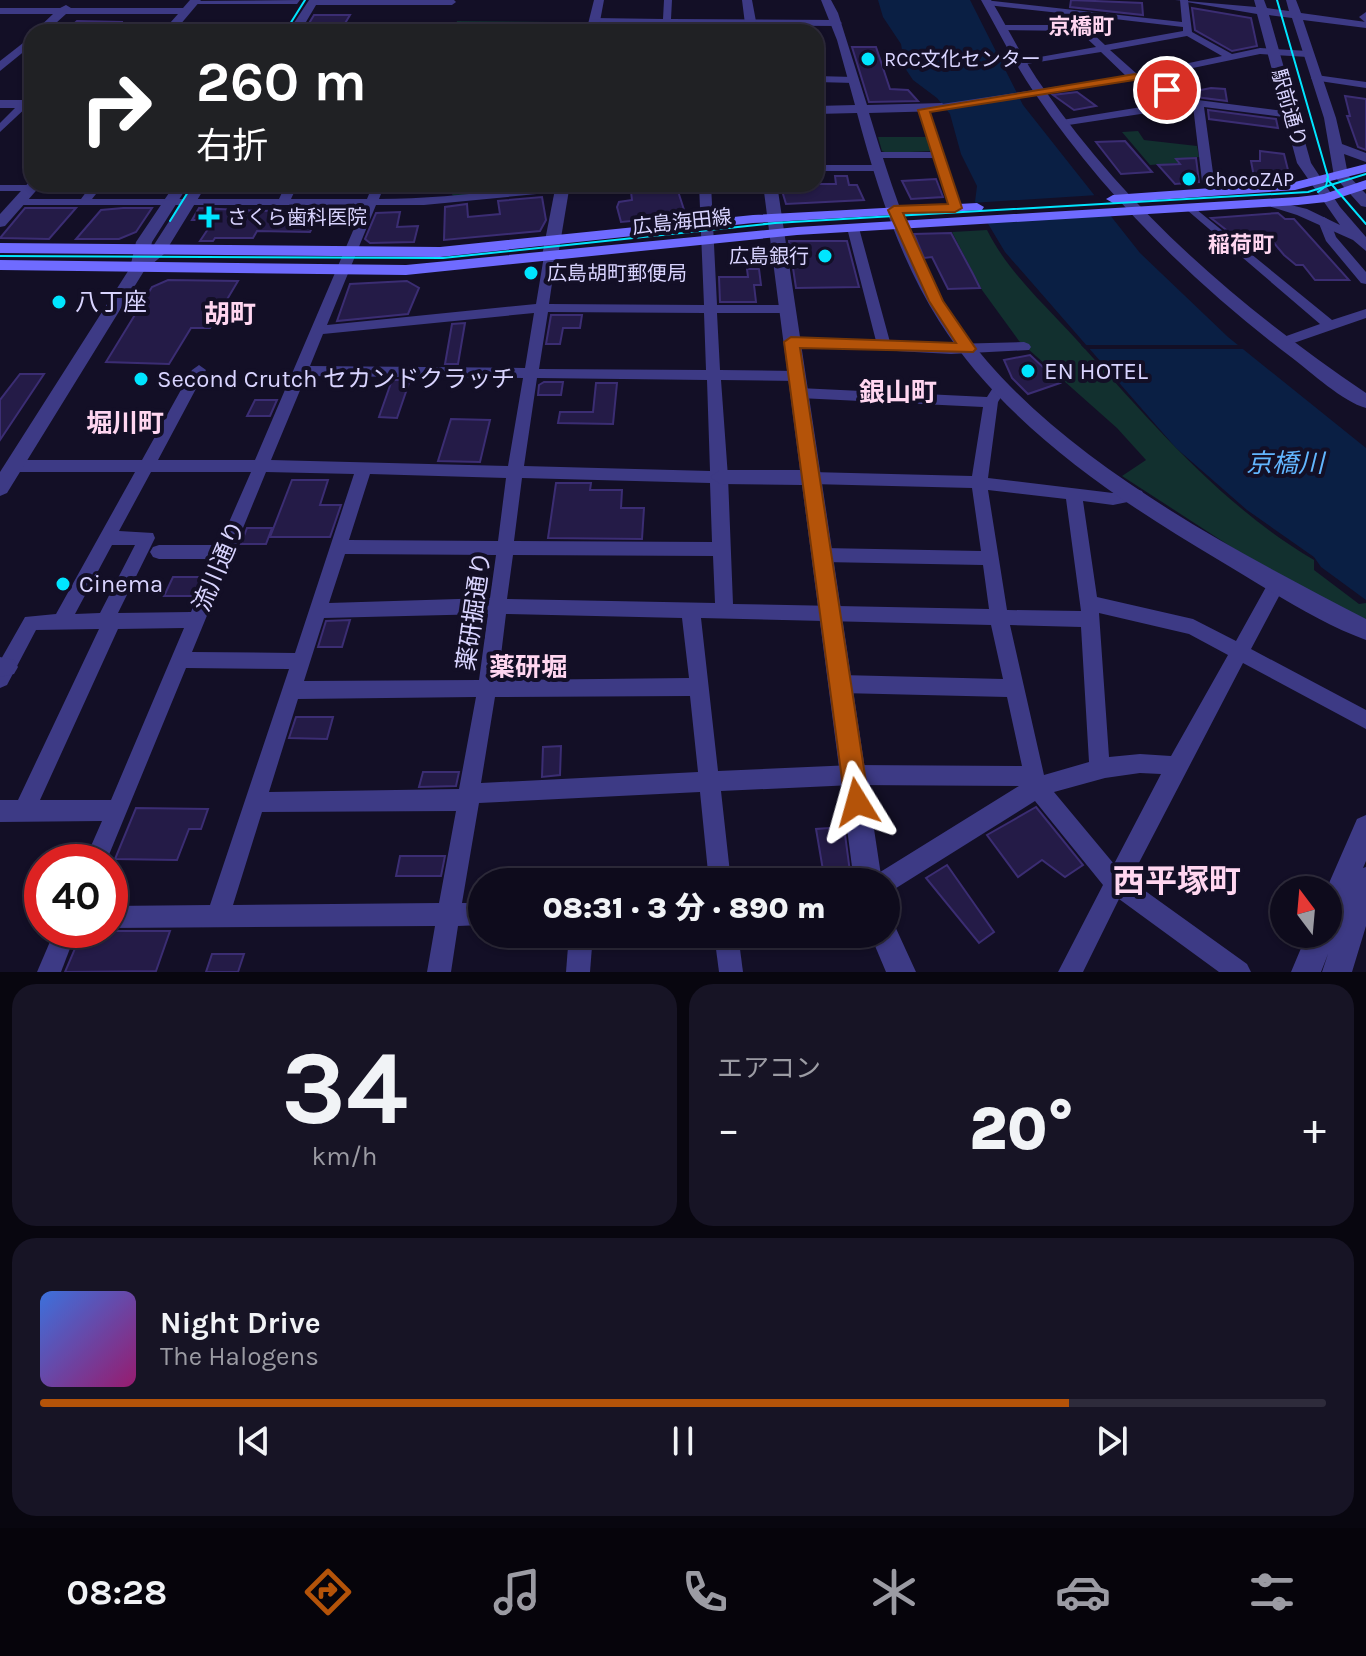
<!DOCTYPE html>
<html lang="ja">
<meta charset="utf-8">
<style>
:root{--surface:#0e0b1c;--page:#171425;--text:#f1f3f6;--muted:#9b9ba3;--line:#2e2b3b;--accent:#b45309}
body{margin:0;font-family:Karla,"Noto Sans JP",sans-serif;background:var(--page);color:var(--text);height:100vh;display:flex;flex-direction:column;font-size:30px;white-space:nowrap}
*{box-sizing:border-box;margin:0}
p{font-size:26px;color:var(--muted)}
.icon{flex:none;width:44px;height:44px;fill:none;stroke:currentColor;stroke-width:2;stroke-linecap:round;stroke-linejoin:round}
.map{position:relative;height:972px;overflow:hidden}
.side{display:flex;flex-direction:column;gap:12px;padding:12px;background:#08060f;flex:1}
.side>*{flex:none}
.banner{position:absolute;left:24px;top:24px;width:800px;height:168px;border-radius:24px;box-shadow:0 2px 6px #0004,0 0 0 2px var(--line);background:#202124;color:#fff;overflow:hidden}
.needle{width:52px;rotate:344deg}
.controls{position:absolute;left:1270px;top:876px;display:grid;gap:16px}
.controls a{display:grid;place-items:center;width:72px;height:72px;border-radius:50%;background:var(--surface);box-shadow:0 2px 6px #0004,0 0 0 2px var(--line);font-size:40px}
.speed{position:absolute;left:24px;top:844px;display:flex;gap:16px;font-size:40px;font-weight:700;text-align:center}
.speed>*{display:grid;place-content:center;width:104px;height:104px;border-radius:50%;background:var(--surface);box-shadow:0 2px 6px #0004,0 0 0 2px var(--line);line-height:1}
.speed .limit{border:12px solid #d22;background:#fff;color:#111}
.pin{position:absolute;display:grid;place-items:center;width:68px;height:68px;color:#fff;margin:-34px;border:4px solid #fff;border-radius:50%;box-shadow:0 2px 8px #0007}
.me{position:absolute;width:88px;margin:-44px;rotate:352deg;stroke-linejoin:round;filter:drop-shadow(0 0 6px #0008)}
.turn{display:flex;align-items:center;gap:28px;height:168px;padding:0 40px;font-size:36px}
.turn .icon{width:104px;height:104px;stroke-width:2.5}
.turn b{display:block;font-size:56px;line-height:68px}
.big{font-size:60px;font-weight:800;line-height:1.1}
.side .card{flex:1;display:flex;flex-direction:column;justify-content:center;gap:12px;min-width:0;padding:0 28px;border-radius:24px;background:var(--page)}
.side .dial{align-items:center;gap:0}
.dial b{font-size:104px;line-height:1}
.song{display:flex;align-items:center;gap:24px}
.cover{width:96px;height:96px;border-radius:12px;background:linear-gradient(135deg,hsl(220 70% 55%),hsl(320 70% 35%))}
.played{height:8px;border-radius:4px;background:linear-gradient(90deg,var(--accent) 80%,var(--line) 80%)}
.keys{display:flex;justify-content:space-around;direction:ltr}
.heat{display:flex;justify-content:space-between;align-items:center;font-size:44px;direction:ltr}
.side .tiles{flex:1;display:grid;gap:12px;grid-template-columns:1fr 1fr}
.card:last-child{grid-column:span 2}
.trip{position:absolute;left:468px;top:868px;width:432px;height:80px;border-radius:40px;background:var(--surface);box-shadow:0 2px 6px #0004,0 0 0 2px var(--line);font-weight:800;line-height:80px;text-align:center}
.menu{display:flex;height:128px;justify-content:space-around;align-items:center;background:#06040b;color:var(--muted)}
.menu .icon{width:56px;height:56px}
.menu .active{color:var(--accent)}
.menu b{font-size:36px;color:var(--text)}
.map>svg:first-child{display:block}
</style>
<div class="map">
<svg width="1366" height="972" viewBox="0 0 1366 972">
<rect width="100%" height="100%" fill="#130f26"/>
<!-- green -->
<g fill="#12302f">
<polygon points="457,21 554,22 551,32 453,32"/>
<polygon points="1138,131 1144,140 1197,146 1199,157 1176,159 1179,163 1150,165 1122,132"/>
<polygon points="878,137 929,137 933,151 887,153 882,151"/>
<polygon points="455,184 522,184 520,191 456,197 452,195"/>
<path d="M987 230C1008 272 1044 304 1075 338 1148 418 1220 505 1314 560V570L1359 604 1366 603V622L1236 550 1122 476 1146 460 1117 428 1019 341 982 290 952 232Z"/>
</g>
<!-- water -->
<polygon fill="#0a1f44" points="878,0 970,0 1023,105 1140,253 1228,337 1366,448 1366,600 1321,567 1314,557 1247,510 1176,448 1005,252 975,202 977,186 961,154 950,114 937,98 913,80 905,68 901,44 883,17"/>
<!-- pier -->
<g fill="#130f26">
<polygon points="1098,195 1113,215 983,223 971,203"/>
<polygon points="1081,345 1244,345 1249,349 1085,349"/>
</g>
<!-- building -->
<g fill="#241b47" stroke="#3b2d73" stroke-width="2">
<polygon points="1071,0 1142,3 1143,15 1070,7"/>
<polygon points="1192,8 1251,18 1257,46 1232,51 1195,30"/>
<polygon points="314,15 350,15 344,25 308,25"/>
<polygon points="77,21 122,22 121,32 65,32"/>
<polygon points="852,47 876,47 890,89 908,90 918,101 869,102"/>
<polygon points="1211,88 1225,89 1227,101 1196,97 1195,91"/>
<polygon points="1077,92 1096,106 1074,110 1053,95"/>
<polygon points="1345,96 1366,99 1366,150 1358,147 1347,116 1350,116"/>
<polygon points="1208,110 1276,119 1278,128 1209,119"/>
<polygon points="1125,141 1152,172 1121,174 1096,142"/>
<polygon points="1260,151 1284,154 1288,170 1273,178 1254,177 1251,161 1260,161"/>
<polygon points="1196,158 1199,182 1175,184 1158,165 1180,164 1176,159"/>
<polygon points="835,176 847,176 849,185 857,185 864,200 786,204 780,184 836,184"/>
<polygon points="936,179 943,197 911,199 902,181"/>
<polygon points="630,184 676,185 686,216 621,222 617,207 619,202 632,200"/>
<polygon points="542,197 546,220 540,231 444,240 445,207 467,204 468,217 500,214 498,201"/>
<polygon points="25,208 76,208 49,239 0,238"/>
<polygon points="123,208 152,208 136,232 119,239 76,239 101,210"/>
<polygon points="199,208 261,211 359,208 353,222 315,222 310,232 257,231 253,238 215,238 213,241 200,241 214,220 192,220"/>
<polygon points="400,212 397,227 418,226 414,242 370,243 365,239 376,213"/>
<polygon points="1278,213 1285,219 1294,219 1349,280 1315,280 1303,265 1296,265 1284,255 1269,237 1234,236 1211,218"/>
<polygon points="951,233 973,274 980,288 948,289 932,257 924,258 914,234"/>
<polygon points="789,241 847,241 859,287 796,288"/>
<polygon points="747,269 759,269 761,285 754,285 756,302 720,302 719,277 748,277"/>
<polygon points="168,280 238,281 210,328 191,328 169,364 106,362 152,287"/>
<polygon points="407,281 419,288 408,314 337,321 350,284"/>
<polygon points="551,315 582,315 580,328 563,328 560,344 546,344"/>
<polygon points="465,323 458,364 445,364 452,324"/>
<polygon points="1030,355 1060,383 1028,394 1012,378 1004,360"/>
<polygon points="20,374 44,374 0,440 0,400"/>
<polygon points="392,380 410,380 397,418 379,417"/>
<polygon points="544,382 563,382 561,395 538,395 539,385"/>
<polygon points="596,383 617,383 613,424 558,423 560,412 593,412"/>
<polygon points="255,400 277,400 270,416 247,416"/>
<polygon points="451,419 490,420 480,462 438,461"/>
<polygon points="292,480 328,480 320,505 341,505 330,537 270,537"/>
<polygon points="556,483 591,483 590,490 622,490 621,508 644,508 642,539 548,538"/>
<polygon points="247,528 272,528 266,544 241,544"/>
<polygon points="173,577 202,577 194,596 164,596"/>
<polygon points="350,620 342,647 318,647 326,621"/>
<polygon points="296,717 333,717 327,739 289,738"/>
<polygon points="561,746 560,775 542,777 543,747"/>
<polygon points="423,772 459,772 456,786 419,787"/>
<polygon points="1036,807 1083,865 1065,877 1042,860 1018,877 987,835"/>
<polygon points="136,808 208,809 201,829 189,829 177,860 115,859"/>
<polygon points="844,827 851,879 825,882 816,829"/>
<polygon points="400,856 445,856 441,876 396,876"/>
<polygon points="947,865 994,932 979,943 926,878"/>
<polygon points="89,931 170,931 156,971 65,972 79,939"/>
<polygon points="212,954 244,954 238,972 206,972"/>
</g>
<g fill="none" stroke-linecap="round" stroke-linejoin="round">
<!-- minor -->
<g fill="#3d3a85" fill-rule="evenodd">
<polygon points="300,0 297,4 196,4 192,1"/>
<polygon points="311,0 454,0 456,2 452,5 313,5 309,2"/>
<polygon points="664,0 672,0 671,19 838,20 842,23 838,26 594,24 590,21 594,18 663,19"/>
<path d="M984 0 1182 22 1180 0H1188L1192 32 1232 54 1260 48 1308 51 1313 54 1308 57 1260 54 1145 78 1190 99 1291 112 1296 115 1291 118 1204 107 1214 180 1222 190 1216 193 1202 181 1193 106 1062 126 1057 123 1062 120 1178 101 1135 80 938 109 937 107 942 104 1126 76 1101 52 1020 65 1018 63 1023 60 1096 47 1079 31 999 30 998 28 1002 25H1073L1060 13 987 5 983 2ZM1072 14 1183 27V31L1105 45ZM1187 36 1222 56 1137 74 1110 50Z"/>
<polygon points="1366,12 1366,23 1359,17"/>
<polygon points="169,27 440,28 444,31 166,32 166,28"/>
<polygon points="1316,75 1366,82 1366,88 1313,80 1311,78"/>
<polygon points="816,76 854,77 859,80 854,83 816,82"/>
<polygon points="21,102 30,104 0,132 0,123"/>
<polygon points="924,107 929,110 961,208 959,210 949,208 934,158 876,158 871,155 876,152 932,152 919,110"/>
<polygon points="816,165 880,165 886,168 880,171 816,171"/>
<path d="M92 184H104L92 199H279L286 184H298L291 199H367L373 184H385L379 199C458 199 536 184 616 184L610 187 424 205H376L327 325 536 304 544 256 550 252 556 256 549 304 704 305 699 184H711L717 305H787L794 309 787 313H717L720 370 796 371 803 376 796 381 721 380 728 477 733 604 989 609 983 565 823 562 817 560 814 555 817 550 823 548 981 551 972 488 811 484 803 478 811 472 972 476 983 407 799 398 792 393 799 388 987 397 996 383H1006L1008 386 998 402 988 478 1113 493 1136 489 1142 491 1144 495 1142 499 1113 505 1083 501 1097 597 1193 619 1236 641 1271 578 1277 576 1283 578 1286 583 1251 649 1366 710V729L1243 663 1130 880 1247 964 1251 972H1219L1119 899 1083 972H1058L1103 885 1035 801 893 890 886 893V882H874L877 874 1019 786 853 785 721 791 731 882H709L700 792 479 803 462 903H482V925L458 926 451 972H427L435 926 110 928V906L210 905 289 669 186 668 106 862H84L102 821 0 822V800H18L99 629 36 630 7 685 0 688V661L25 617 56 614 135 472H14L6 466 14 460H142L192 370 199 365 206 370 158 460H255L364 205H18L12 202 18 199H81ZM548 312 704 313 706 370 539 369ZM534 313 525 368 310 366 323 334ZM306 376 523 378 508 466 271 460ZM537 378 707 380 710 471 524 466ZM151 472H251L219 545H159L153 547 150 552 153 557 159 559H213L191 612 118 613 155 538 153 533 119 531ZM266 472 354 474 295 653 192 652ZM370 474 506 478 498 541 349 540ZM522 478 710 483 712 542 514 541ZM988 490 1066 499 1081 611 1007 610ZM112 545H135L100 613 75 614ZM345 554 496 555 490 598 329 603ZM513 555 713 556 715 603 507 599ZM1099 613 1189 634 1228 655 1171 756 1140 754 1109 757ZM488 614 479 680 304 681 324 618ZM506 614 682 618 689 678 498 680ZM701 618 991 625 1003 679 841 675 834 678 831 684 834 690 841 693 1007 697 1022 766 853 765 718 771ZM1010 625 1081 627 1089 762 1044 775ZM184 628 111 800H40L118 629ZM690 696 698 772 481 783 495 697ZM476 697 459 789 269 792 298 699ZM1140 773 1161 774 1114 864 1054 792 1105 778ZM456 811 439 903 233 905 262 812Z"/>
<polygon points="0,185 31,185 37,188 31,191 0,191"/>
<polygon points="1191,205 1332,320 1366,309 1366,318 1288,345 1278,345 1276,342 1278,339 1320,324 1187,210 1187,206"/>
<polygon points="1324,217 1330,221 1336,237 1366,272 1366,284 1361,283 1326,241 1318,221"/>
<polygon points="853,224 859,228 890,342 951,344 1024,342 1029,344 1031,347 1029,350 951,354 786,345 784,342 786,339 791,338 876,341 847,228"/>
<polygon points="55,930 77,930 61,972 37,972"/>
<polygon points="569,934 593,934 590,972 566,972"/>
<polygon points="714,934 738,934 743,972 719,972"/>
</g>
<!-- tertiary -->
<g fill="#3d3a85" fill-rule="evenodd">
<polygon points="190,0 201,0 174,32 162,32 178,14 66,14 46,32 34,32 53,14 0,14 0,8 60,8 66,5 71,8 183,8"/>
<polygon points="309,0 319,0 300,32 288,32"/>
<polygon points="594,0 604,0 598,32 586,32"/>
<polygon points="742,0 752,0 758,32 746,32"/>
<path d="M821 0H831L838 13 867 105 942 103 948 107 942 111 869 113C891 185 915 263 959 325 1049 455 1228 547 1366 619V640C1316 622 1263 586 1217 559 1114 498 1004 424 939 321 899 258 876 184 857 113L816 114V106L855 105 837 40Z"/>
<path d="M981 0H991C1009 30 1024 61 1044 89 1129 212 1243 310 1366 393V408C1343 402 1311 372 1291 357 1193 283 1105 196 1036 95 1015 65 999 32 981 0Z"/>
<polygon points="1175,0 1256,7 1254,0 1264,0 1267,8 1289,11 1286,0 1296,0 1301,13 1366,22 1366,28 1303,20 1336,118 1342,144 1366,153 1366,162 1344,154 1348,175 1366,194 1366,207 1361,206 1334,176 1324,118 1292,18 1269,15 1311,163 1340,207 1366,237 1366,251 1353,240 1297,215 1259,203 1266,199 1307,209 1340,225 1297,163 1257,14"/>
<polygon points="32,36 32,45 0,71 0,61"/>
<rect x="0" y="100" width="32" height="8"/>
<polygon points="30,181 42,184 5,226 0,227 0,214"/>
<polygon points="175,184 189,184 152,242 150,251 193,184 207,184 164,254 144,271 7,493 0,496 0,472 130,268 136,242"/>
<polygon points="556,184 570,184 558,256 550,261 542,256"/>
<polygon points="763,184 777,184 882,882 854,882 802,485 720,484 710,477 720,470 800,470"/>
<polygon points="0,657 14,660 18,667 14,674 0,677"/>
<polygon points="1366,815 1366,861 1363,868 1366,867 1366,926 1352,972 1322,972 1328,954 1321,972 1291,972 1307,934 1328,934 1326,890 1357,819"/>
<polygon points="886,920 894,924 916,972 886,972 870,934 886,934"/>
</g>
<!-- secondary -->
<g fill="#6f6bff" fill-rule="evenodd">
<polygon points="1366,164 1366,172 1295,190 1113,203 1106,199 1113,195 1295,182"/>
<polygon points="1366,180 1366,189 1326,202 1298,205 797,235 406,275 0,270 0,260 406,265 797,227 1298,197 1324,194"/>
<polygon points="977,203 984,207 982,210 753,223 440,257 0,253 0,243 440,247 753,215"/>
</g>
<!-- tram -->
<g stroke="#00e5ff" stroke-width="2">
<polyline points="1277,0 1328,177 1326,186 1318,192"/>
<polyline points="285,32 305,0"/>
<polyline points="1327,179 1366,224"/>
<polyline points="170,221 193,184"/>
<polyline points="0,256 443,258 775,223 1308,192 1366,174"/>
</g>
</g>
<!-- route -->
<polygon fill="#b45309" stroke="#753606" stroke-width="2" points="1135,74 1172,90 1163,93 1134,80 930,112 962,208 955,212 903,213 943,301 976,349 973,352 800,348 869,802 865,810 857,814 848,810 845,802 784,342 791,337 956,343 929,301 888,210 894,206 948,204 918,110"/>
<!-- markers -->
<g fill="#00e5ff" stroke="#130f26" stroke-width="3">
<circle cx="868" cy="59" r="8"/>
<circle cx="1189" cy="179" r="8"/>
<path d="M205 205h8v8h8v8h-8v8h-8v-8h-8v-8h8z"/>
<circle cx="825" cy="256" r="8"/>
<circle cx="531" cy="273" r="8"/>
<circle cx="59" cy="302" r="8"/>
<circle cx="1028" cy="371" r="8"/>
<circle cx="141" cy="379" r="8"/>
<circle cx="63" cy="584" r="8"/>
</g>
<g text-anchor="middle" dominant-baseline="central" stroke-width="8" stroke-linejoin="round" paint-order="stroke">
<!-- far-poi labels -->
<g font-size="20" fill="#d9d4ff" stroke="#130f26" text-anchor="start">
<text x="884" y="59">RCC文化センター</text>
<text x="1205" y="179">chocoZAP</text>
<text x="227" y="217">さくら歯科医院</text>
<text x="809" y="256" text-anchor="end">広島銀行</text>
<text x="547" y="273">広島胡町郵便局</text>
</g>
<!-- far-street labels -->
<g font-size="20" fill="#d9d4ff" stroke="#130f26">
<text transform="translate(1289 108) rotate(74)">駅前通り</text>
<text transform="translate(682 222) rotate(-6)">広島海田線</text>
</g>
<!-- far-neighbourhood labels -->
<g font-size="22" font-weight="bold" fill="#ffd6f0" stroke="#130f26">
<text x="1081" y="27">京橋町</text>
<text x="1241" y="245">稲荷町</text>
</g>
<!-- poi labels -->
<g font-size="24" fill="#d9d4ff" stroke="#130f26" text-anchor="start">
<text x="75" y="302">八丁座</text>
<text x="1044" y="371">EN HOTEL</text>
<text x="157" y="379">Second Crutch セカンドクラッチ</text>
<text x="79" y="584">Cinema</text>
</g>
<!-- street labels -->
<g font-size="24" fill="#d9d4ff" stroke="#130f26">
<text transform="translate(219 566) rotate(-67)">流川通り</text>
<text transform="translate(474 611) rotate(-82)">薬研掘通り</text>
</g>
<!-- neighbourhood labels -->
<g font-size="26" font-weight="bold" fill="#ffd6f0" stroke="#130f26">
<text x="230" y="314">胡町</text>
<text x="898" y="392">銀山町</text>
<text x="125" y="423">堀川町</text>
<text x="528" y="667">薬研堀</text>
</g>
<!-- water labels -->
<g font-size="26" font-style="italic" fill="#62b6ff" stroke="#130f26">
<text x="1285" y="463">京橋川</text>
</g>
<!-- near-neighbourhood labels -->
<g font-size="32" font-weight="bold" fill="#ffd6f0" stroke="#130f26">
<text x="1177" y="881">西平塚町</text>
</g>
</g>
</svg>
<div class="controls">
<a><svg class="needle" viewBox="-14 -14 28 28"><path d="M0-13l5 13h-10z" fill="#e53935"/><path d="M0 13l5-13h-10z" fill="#9b9ba3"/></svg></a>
</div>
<div class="speed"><div class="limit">40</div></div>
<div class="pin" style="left:1167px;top:90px;background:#d93025"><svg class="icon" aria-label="arrive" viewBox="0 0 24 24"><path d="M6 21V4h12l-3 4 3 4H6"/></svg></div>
<svg class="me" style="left:857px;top:802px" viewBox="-20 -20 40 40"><path d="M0-17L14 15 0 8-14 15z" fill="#b45309" stroke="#fff" stroke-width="4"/></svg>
<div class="trip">08:31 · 3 分 · 890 m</div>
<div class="banner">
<div class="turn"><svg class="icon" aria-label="right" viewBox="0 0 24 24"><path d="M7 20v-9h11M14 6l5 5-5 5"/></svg><div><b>260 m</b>右折</div></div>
</div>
</div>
<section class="side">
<div class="tiles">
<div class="card dial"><b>34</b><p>km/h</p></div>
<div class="card"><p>エアコン</p>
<div class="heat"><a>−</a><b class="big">20°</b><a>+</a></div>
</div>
<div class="card">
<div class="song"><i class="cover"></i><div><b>Night Drive</b><p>The Halogens</p></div></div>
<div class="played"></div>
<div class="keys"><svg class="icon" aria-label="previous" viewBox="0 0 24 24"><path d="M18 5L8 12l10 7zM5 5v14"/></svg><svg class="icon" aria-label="pause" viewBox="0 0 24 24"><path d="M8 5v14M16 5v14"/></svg><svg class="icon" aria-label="next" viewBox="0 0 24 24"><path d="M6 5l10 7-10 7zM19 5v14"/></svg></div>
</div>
</div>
</section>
<nav class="menu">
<b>08:28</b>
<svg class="icon active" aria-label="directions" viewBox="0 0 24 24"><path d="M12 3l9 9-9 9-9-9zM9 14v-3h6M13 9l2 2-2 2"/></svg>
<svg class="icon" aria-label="music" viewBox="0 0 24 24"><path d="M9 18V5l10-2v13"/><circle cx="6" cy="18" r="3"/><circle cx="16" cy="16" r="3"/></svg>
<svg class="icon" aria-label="phone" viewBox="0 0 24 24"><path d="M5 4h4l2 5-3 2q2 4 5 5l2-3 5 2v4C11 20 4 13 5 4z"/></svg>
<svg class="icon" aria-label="climate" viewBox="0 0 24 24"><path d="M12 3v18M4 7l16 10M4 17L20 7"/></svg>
<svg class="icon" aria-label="car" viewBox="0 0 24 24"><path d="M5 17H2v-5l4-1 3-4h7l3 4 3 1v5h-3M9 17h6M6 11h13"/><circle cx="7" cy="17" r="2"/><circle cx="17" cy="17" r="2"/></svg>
<svg class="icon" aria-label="filters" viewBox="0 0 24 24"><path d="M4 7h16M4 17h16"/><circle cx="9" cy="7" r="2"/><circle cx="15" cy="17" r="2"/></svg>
</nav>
